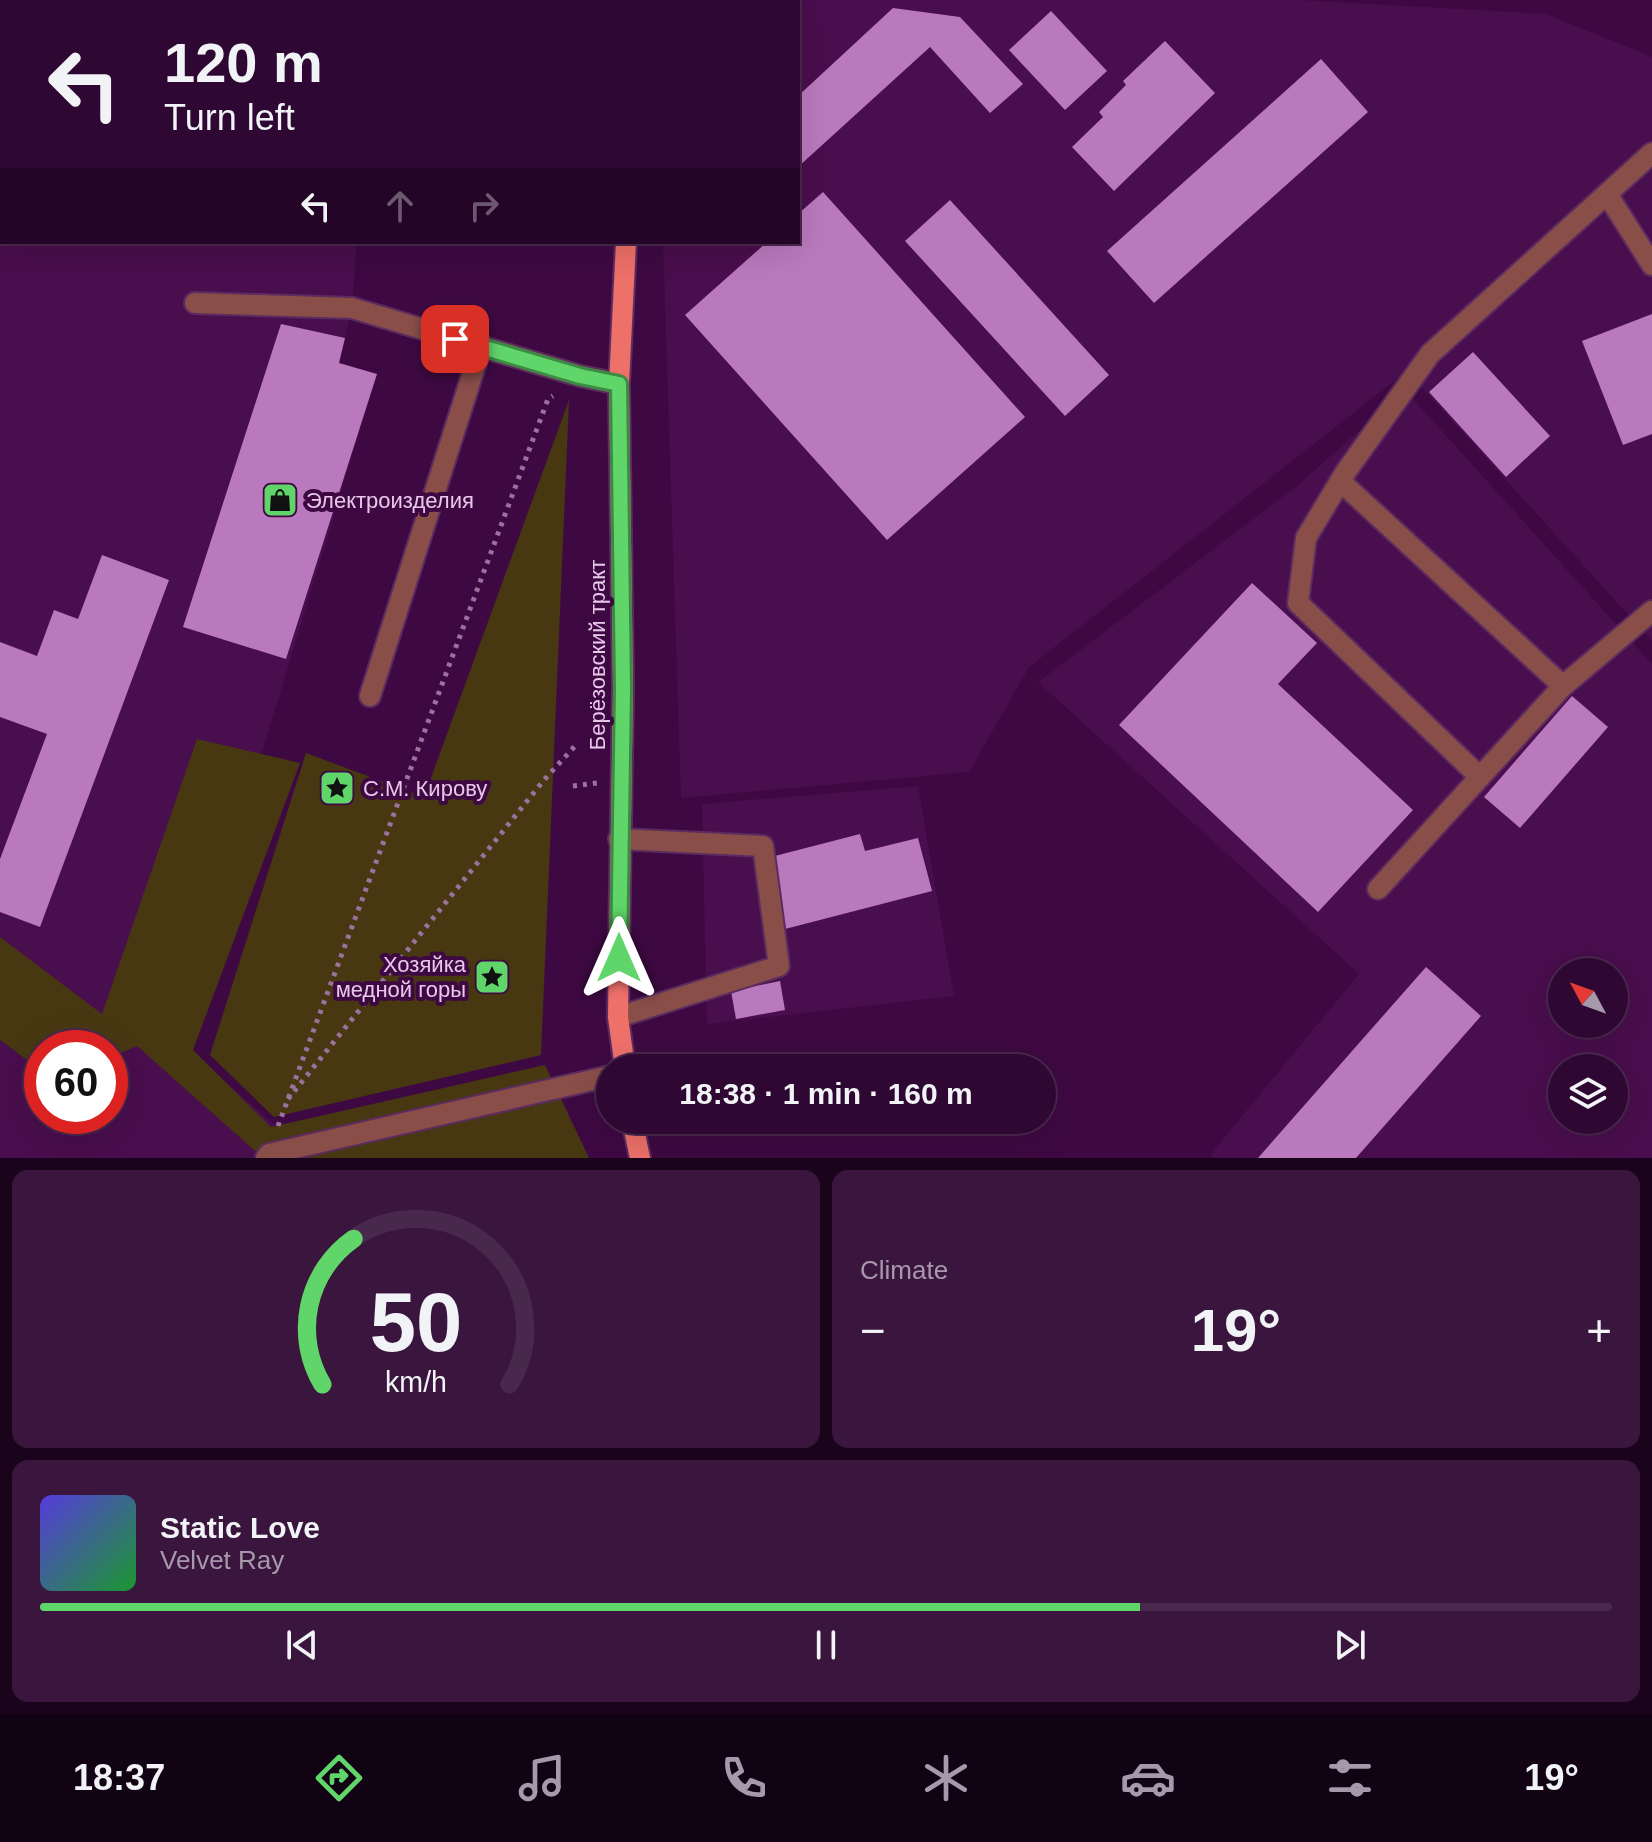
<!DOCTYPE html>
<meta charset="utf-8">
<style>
:root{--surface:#2e0732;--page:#3a153e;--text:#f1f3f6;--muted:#a799ac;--line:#49284d;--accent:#60d56a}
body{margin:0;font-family:Helvetica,sans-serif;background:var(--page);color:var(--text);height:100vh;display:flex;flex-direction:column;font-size:30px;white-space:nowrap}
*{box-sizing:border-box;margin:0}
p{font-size:26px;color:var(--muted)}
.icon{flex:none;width:44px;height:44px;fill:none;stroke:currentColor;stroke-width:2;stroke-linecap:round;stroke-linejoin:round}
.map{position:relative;height:1158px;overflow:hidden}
.details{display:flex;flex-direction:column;gap:12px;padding:12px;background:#19041c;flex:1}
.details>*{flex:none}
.hud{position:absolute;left:0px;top:0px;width:800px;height:244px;box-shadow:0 8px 32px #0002,0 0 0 2px var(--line);background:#2e0732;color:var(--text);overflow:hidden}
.needle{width:52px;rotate:311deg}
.fabs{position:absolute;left:1548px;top:958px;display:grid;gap:16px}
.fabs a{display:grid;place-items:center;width:80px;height:80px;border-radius:50%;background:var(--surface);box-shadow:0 8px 32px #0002,0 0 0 2px var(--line);font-size:40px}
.speed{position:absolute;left:24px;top:1030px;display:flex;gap:16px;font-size:40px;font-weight:700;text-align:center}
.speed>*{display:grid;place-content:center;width:104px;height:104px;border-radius:50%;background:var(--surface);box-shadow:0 8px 32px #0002,0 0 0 2px var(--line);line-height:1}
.speed .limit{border:12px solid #d22;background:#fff;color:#111}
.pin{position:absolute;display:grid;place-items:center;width:68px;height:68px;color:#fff;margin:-34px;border-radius:16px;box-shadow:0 4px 12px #0006}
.me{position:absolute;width:88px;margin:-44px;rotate:0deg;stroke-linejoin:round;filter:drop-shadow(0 0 6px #0008)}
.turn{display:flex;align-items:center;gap:28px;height:168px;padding:0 32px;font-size:36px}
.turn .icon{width:104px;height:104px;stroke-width:2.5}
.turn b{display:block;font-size:56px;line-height:68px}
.lanes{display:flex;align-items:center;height:76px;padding:0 32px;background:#0003;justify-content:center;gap:40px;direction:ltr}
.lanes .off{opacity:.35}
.big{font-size:60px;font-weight:600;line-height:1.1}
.details .widget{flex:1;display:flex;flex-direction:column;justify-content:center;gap:12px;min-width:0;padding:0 28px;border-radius:16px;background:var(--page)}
.details .dial{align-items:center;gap:0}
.dial svg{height:208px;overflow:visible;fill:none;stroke:var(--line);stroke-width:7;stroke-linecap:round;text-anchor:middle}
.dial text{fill:var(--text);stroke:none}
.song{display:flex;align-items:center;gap:24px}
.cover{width:96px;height:96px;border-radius:12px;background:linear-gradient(135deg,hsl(250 70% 55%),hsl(130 70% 35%))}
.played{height:8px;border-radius:4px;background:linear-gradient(90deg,var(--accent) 70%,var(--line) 70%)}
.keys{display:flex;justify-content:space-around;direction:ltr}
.heat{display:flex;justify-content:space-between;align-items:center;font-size:44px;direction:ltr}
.details .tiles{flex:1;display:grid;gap:12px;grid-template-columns:1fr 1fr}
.widget:last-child{grid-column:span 2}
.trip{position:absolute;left:596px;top:1054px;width:460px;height:80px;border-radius:40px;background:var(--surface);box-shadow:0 8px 32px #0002,0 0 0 2px var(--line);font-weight:600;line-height:80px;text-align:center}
.tab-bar{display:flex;height:128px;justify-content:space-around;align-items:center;background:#120314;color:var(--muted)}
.tab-bar .icon{width:56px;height:56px}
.tab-bar .current{color:var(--accent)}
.tab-bar b{font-size:36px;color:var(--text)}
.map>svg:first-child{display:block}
</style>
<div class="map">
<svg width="1652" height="1158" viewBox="0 0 1652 1158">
<rect width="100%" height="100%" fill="#3e0942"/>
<!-- built -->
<g fill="#490e4d" fill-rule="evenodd">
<polygon points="708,0 1299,0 1546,14 1652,57 1652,641 1407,371 1029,667 969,772 681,798 663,242 798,242 798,2 708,2"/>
<path d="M0 213 2 242H357L352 308 339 363 377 374 175 1039 314 1158H0ZM42 1048H110V1116H42Z"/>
<path d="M1405 390 1652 664V1158H1214L1210 1155 1359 974 1038 682 1297 486ZM1562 972H1614V1024H1562ZM1562 1068H1614V1120H1562Z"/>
<polygon points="918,786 954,996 707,1024 702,804"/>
</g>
<!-- green -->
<g fill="#483812">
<polygon points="569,400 541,1055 274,1117 210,1055 306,753 424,797"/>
<polygon points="197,739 300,763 193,1050 271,1127 545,1065 589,1158 263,1158 137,1046 110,1058 110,1048 42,1048 42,1071 0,1040 0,937 102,1014"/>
</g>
<!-- building -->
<g fill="#ba79bd">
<polygon points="893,8 960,17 1023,84 990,113 930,47 798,167 798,96"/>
<polygon points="1051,11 1107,71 1065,110 1009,50"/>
<polygon points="1165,41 1215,93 1114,191 1072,147 1103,117 1099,112 1126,85 1123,81"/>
<polygon points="1321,59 1368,112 1154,303 1107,251"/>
<polygon points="823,192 1025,417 887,540 685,315 767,242 798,242 798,214"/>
<polygon points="950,200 1109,375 1065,416 905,241"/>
<polygon points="1652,314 1652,434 1623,445 1582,341"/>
<polygon points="281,324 345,338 339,363 377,374 286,659 183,627"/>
<polygon points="1473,352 1550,436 1506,477 1429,392"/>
<polygon points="102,555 169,580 40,927 0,912 0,859 47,734 0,717 0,642 37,656 54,610 78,619"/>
<polygon points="1252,583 1317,643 1278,684 1413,810 1318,912 1119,725"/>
<polygon points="1572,696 1608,727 1520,828 1484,797"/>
<polygon points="860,834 865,851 918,838 932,891 785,929 767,858"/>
<polygon points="1426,967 1481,1016 1356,1158 1258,1158"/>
<polygon points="780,981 785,1010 736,1019 731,991"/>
</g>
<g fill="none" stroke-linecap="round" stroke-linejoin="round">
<defs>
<g id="minor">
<polyline points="1607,194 1652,265"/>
<polyline points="195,303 352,308 580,376 619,384"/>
<polyline points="1340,481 1563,686 1480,777"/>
<polyline points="1563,686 1652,611"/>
<polyline points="370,696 481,347"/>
<polyline points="1378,889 1480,777 1298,603 1306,538 1345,473 1430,354 1652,153"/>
<polyline points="618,1017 779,966 763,846 619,839"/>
<polyline points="266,1158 269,1154 610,1076"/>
</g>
<g id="major">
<polyline points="640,2 640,0"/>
<polyline points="625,1068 618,1017 623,689 619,384 626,242"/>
<polyline points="632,1120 640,1158"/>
</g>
</defs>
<!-- minor casing -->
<use href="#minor" stroke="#5c2b60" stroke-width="24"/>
<!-- major casing -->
<use href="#major" stroke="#5c2b60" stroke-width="24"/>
<!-- path -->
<g stroke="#9b729d" stroke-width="5" stroke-dasharray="4 6" stroke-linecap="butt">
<polyline points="0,177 2,177"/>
<polyline points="573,786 597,783"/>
<polyline points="288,1099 544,780 575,746"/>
<polyline points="278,1126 548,399 553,396"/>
</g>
<!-- minor -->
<use href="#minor" stroke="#8a4e49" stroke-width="20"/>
<!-- major -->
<use href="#major" stroke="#ed7069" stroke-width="20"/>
<!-- rail -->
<g stroke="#a67ea8" stroke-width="6" stroke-dasharray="4 8" stroke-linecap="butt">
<polyline points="564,2 610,0"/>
<polyline points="0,85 2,85"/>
</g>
</g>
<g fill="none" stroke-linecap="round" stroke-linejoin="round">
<defs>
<polyline id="route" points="455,339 580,376 619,384 623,689 619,958"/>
</defs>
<!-- route casing -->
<use href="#route" stroke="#3e8a45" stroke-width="20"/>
<!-- route -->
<use href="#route" stroke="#60d56a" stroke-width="14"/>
</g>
<!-- icons -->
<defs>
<symbol id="shop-square" viewBox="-11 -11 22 22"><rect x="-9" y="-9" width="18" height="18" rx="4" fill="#60d56a" stroke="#3e0942"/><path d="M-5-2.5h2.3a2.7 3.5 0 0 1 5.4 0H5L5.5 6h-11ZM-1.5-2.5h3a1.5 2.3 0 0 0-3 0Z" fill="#111"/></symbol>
<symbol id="sight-square" viewBox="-11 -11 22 22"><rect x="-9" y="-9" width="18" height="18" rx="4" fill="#60d56a" stroke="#3e0942"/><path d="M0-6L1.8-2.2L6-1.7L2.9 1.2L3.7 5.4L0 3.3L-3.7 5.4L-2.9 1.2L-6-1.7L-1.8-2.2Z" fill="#111"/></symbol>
</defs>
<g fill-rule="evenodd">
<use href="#shop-square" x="260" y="480" width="40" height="40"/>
<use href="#sight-square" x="317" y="768" width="40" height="40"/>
<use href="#sight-square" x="472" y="957" width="40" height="40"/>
</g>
<g text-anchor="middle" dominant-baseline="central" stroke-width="8" stroke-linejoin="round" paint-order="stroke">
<!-- poi labels -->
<g font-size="22" fill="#e7c8e8" stroke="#3e0942" text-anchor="start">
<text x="306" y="500">Электроизделия</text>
<text x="363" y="788">С.М. Кирову</text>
<text x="466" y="964" text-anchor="end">Хозяйка<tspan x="466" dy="25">медной горы</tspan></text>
</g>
<!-- street labels -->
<g font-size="22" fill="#e7c8e8" stroke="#3e0942">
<text transform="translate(597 655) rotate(-90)">Берёзовский тракт</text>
</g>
</g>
</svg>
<div class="fabs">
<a><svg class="needle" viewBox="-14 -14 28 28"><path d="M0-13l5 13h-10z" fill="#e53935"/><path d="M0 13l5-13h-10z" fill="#a799ac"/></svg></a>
<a><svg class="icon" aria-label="layers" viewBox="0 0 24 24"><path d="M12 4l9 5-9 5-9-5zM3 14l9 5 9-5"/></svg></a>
</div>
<div class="speed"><div class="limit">60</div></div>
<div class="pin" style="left:455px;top:339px;background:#d93025"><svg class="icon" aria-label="arrive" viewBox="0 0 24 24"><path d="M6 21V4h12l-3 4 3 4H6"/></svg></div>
<svg class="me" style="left:619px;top:958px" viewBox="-20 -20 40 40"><path d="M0-17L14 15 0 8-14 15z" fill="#60d56a" stroke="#fff" stroke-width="4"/></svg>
<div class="trip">18:38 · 1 min · 160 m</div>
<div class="hud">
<div class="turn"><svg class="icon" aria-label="left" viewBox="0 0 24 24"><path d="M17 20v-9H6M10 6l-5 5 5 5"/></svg><div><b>120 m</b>Turn left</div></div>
<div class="lanes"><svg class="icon" aria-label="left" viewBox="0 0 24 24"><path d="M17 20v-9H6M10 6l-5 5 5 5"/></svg><svg class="icon off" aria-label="ahead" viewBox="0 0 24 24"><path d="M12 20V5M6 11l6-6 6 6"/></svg><svg class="icon off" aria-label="right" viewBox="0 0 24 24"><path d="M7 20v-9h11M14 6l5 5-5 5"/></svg></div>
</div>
</div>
<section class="details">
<div class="tiles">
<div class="widget dial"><svg viewBox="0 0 100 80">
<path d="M14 69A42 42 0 1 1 86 69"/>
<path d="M14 69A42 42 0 0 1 26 13" stroke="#60d56a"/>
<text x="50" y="56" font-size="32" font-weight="700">50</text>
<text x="50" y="72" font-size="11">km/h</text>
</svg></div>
<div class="widget"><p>Climate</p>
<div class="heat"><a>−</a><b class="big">19°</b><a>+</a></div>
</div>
<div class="widget">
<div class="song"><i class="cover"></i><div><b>Static Love</b><p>Velvet Ray</p></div></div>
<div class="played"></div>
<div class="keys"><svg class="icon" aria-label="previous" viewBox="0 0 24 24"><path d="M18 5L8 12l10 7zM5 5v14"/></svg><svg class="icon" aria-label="pause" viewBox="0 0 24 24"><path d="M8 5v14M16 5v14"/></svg><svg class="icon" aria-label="next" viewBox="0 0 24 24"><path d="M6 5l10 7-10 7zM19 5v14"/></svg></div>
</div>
</div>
</section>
<nav class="tab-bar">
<b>18:37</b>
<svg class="icon current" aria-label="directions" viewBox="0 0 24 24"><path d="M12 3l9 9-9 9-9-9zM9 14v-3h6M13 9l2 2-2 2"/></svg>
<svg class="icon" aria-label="music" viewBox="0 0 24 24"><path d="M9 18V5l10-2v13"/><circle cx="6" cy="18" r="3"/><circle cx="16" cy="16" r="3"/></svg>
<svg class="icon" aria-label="phone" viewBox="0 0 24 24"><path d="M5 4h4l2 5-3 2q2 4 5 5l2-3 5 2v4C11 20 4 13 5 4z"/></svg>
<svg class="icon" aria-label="climate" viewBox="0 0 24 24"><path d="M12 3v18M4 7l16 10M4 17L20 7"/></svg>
<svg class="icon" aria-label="car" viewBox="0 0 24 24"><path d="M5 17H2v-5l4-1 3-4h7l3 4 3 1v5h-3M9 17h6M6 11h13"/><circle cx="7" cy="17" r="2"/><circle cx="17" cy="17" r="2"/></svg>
<svg class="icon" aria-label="filters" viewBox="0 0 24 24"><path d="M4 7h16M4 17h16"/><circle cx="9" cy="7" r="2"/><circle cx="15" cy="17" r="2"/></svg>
<b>19°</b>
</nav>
